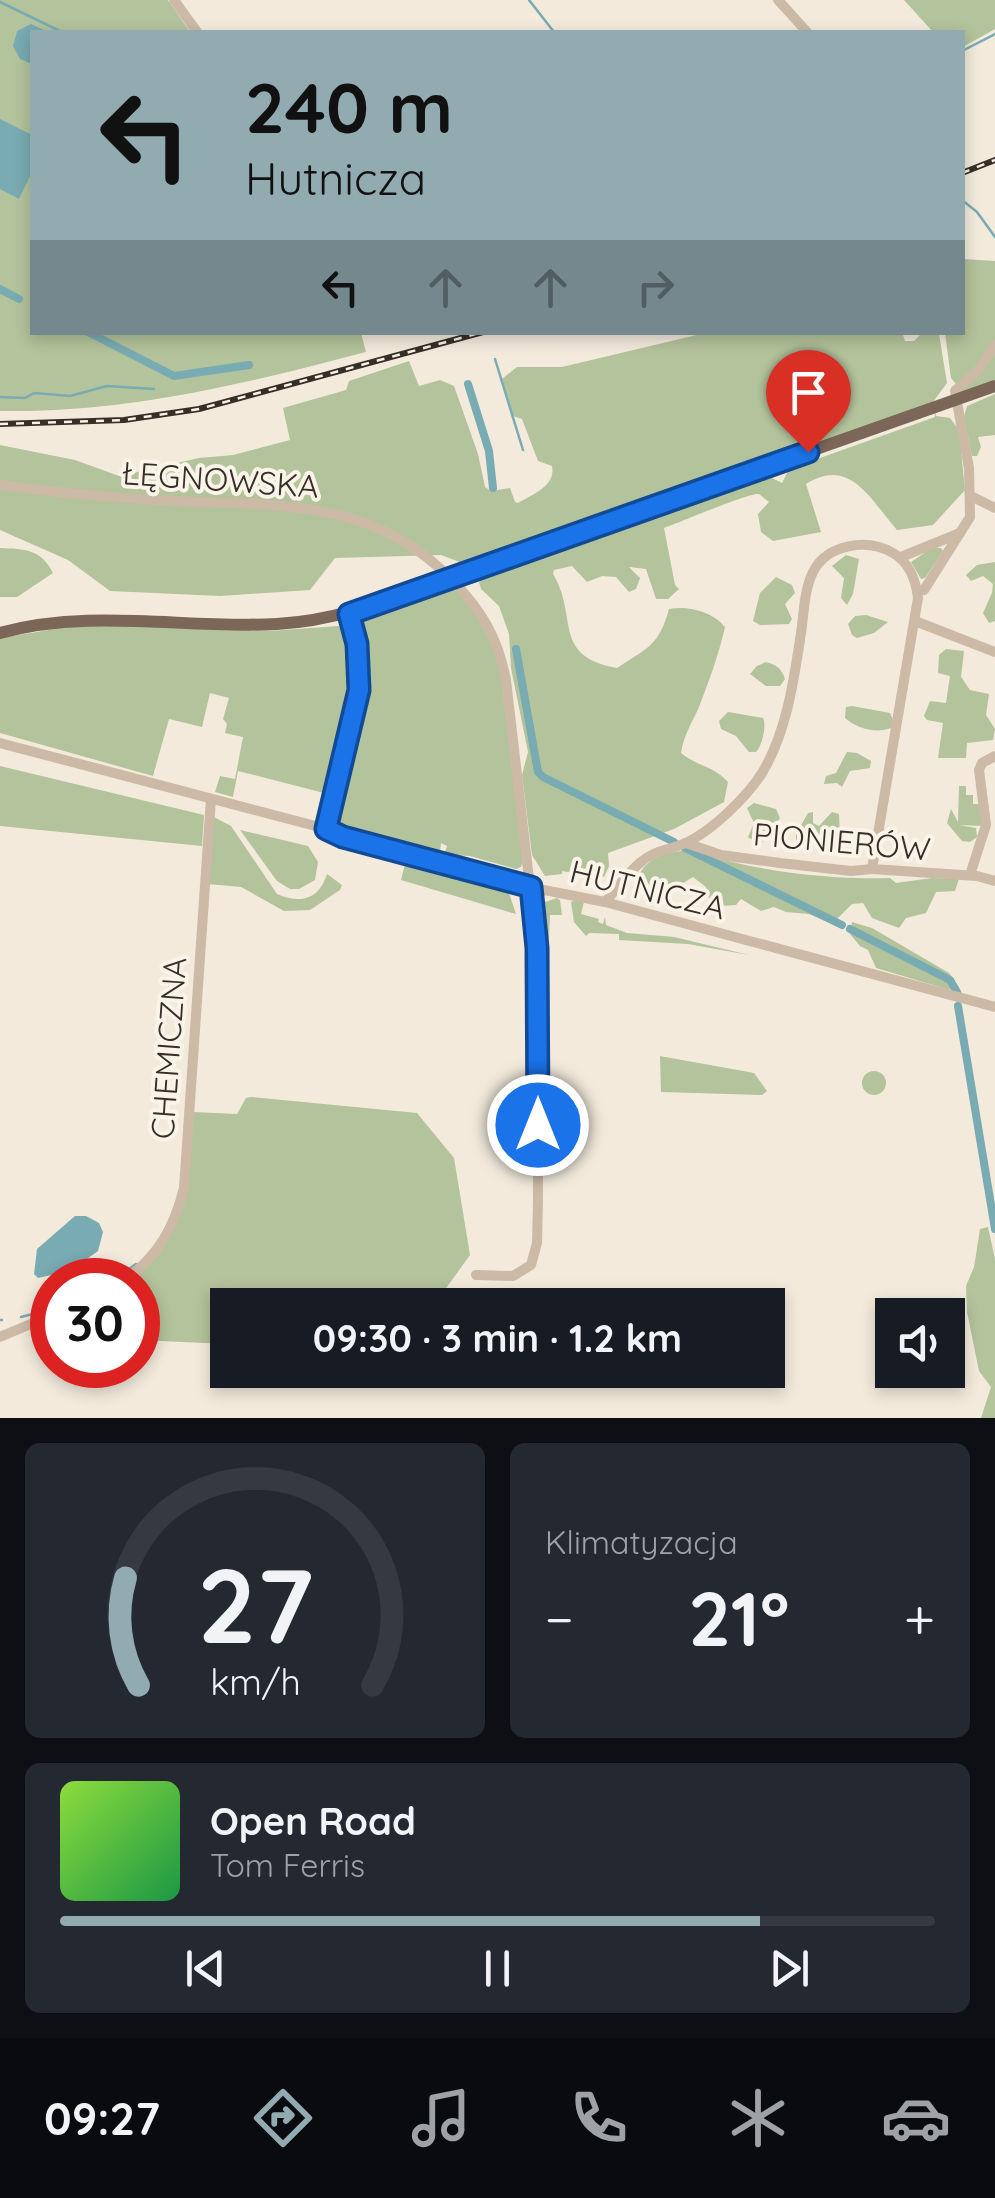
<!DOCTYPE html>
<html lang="pl">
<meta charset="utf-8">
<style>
:root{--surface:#171b24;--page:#242831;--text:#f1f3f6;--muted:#9ea1a6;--line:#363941;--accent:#91abb1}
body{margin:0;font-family:Quicksand,sans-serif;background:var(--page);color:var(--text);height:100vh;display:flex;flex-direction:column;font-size:38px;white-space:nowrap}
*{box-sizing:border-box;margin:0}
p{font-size:32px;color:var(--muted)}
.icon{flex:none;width:55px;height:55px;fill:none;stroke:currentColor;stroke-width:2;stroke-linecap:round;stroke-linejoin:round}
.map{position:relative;height:1418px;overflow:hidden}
.panel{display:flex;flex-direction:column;gap:25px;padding:25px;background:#0d0f14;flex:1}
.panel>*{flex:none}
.hud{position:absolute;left:30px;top:30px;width:935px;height:305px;border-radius:0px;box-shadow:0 5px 15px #0003;background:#91abb1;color:#111;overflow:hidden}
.fabs{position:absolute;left:875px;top:1298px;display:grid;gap:20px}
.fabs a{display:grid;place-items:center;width:90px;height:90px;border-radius:0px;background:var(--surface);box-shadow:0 5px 15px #0003;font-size:50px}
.speed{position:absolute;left:30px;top:1258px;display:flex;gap:20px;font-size:50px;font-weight:700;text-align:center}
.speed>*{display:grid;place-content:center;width:130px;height:130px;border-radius:50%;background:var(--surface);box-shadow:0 5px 15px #0003;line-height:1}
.speed .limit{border:15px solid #d22;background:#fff;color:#111}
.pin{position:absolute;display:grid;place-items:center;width:85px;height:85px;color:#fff;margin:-102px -42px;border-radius:50% 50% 50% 0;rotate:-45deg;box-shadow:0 0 10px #0007}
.pin .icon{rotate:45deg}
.me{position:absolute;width:110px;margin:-55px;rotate:0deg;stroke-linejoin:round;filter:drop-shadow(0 0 8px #0008)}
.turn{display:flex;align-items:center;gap:35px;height:210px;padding:0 50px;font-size:45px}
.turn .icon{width:130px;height:130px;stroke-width:2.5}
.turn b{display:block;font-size:70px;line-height:85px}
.lanes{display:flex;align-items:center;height:95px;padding:0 50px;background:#0003;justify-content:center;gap:50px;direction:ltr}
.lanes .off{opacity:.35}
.big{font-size:75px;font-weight:800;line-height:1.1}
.panel .card{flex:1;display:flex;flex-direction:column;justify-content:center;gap:15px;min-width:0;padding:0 35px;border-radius:15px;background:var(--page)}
.panel .dial{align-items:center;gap:0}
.dial svg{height:260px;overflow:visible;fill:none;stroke:var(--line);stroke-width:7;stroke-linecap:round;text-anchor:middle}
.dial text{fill:var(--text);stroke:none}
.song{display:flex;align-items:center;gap:30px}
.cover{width:120px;height:120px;border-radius:15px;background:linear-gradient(135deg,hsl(90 70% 55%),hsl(140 70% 35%))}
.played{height:10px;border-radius:5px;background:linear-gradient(90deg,var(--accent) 80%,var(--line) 80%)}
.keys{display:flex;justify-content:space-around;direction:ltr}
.heat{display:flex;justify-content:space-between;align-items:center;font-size:55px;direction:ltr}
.panel .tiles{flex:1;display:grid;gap:25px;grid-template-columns:1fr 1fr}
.card:last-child{grid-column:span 2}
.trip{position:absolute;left:210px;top:1288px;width:575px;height:100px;border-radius:0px;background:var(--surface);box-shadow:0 5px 15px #0003;font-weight:800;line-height:100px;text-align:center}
.dock{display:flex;height:160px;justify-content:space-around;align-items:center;background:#090b0e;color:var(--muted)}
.dock .icon{width:70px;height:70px}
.dock .selected{color:var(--accent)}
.dock b{font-size:45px;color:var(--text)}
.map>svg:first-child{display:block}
</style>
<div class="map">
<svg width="995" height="1418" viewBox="0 0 995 1418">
<rect width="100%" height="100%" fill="#f3eadc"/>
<!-- green -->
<g fill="#b3c39b">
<path d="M0 0H168L190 32H32V332L361 333 366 352C245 384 126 413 0 411Z"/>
<polygon points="904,0 995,0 995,29 963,47 962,32 933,32"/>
<polygon points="963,259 995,261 995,380 962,392 951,378 945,333 962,332"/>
<path d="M902 332 905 341H914L922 333 939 334 947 383 933 402 936 416 950 418 959 430 965 490 933 525 897 530C870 499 850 456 806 484L821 532 773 541 761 532 758 514 769 502 759 494C748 493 681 522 664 528L675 585 679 589 668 599H656L646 569 629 567 640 578 636 589 629 592 616 577 602 576 587 582 572 566 554 570 553 574C579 617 551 656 617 668 647 648 659 646 669 609 687 605 714 612 725 627 719 654 709 681 699 707 692 723 684 734 681 753 696 766 714 766 728 782L724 802 674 829 608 853 609 866 604 877 593 873 591 876 562 871V874L545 876 532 855 522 775 528 752 511 668 509 634 499 606 481 589 479 582 485 575C581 545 673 507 770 477L782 483 789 469 935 417 933 402 838 437 790 449 765 464 576 526 470 566 441 555 335 558 310 590 220 596 110 591 68 560 0 530V445L75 460 119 476 199 458 233 455 290 440 283 408 346 390 349 381 409 361 419 386 440 380 454 386 478 454 485 487 491 491 510 488 515 502 518 503C533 494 556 486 552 466L538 461 522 419 513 416 502 379 517 367H562L705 333Z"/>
<polygon points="995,394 995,435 978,437 981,447 977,456 972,456 964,417 967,406"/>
<path d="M0 548C25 549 41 549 53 573L17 597H0Z"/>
<polygon points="932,548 941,548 943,551 925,578 921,579 911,562"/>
<polygon points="846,555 859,559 853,594 847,605 841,598 844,578 832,566"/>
<polygon points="995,562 995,621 989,623 983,613 992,593 993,584 983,576 971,581 966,575 977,565"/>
<polygon points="776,577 792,585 795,593 785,604 792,619 789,624 760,625 753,621 760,593"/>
<polygon points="452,583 484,622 502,675 524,857 521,867 516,869 470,856 444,855 447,846 441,843 440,853 344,828 338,821 337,804 349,778 349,753 362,714 367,681 361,628 363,621"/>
<polygon points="866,615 888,622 874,633 857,638 852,635 848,624 855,616"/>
<path d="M85 624 270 631 338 626 348 631C367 690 340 745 326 801L319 809 324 793 238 771 233 797 215 792 220 776 235 779 243 737 225 733 227 724 223 719 229 698 210 693 202 727 169 719 153 776 0 733V638Z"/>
<polygon points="946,649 964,651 961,677 970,690 989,694 986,715 995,729 993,740 967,743 966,758 938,758 943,723 927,720 924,716 930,701 946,703 950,676 938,673 939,655"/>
<path d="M766 662C777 665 781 668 785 679L780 686H766L750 674 757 666Z"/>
<path d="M852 706 890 713 893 720 891 728C876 734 856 728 845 718L846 707Z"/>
<path d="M728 712 763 718C767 725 762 746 756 752H749L736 736 721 729 719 721Z"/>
<polygon points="847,752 857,753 871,761 870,768 850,771 842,787 837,783 824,784 826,776 836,773"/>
<polygon points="0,766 204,815 202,846 0,826"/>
<polygon points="959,786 966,786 966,795 973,795 973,804 980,804 983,826 959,825 976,828 977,837 970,842 962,841 947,823 951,809 958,822"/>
<polygon points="754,803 776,809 780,818 764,841 757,843 748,837 754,823 747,808"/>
<polygon points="813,812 813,823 819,826 832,812 839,814 840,837 827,836 818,845 796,842 796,834 808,813"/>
<path d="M212 816 231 826 277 894C300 904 319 900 327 874L342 885 340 890 310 910 284 911 241 887 207 884Z"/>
<polygon points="240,830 308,846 318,862 315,880 299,889 290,889 277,881"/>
<path d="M693 849C744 871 833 880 890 878L896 883 932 878 959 879 955 891 936 892 926 913 906 918 899 928 872 918 863 903 852 904 832 924 809 914 786 912 774 907 761 911 741 899 736 905 720 906 707 896 706 887 693 877C679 884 662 903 650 904L638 876C651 853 669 853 693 849Z"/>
<polygon points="405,864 509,893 516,914 401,880"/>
<polygon points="557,898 560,900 562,915 550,915 548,962 545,902"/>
<polygon points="576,900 584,902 581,914 599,919 598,922 603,924 605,917 606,925 627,933 674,937 749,955 688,944 619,940 619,934 589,933 586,936 574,922 571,902"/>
<polygon points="852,922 872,928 949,973 955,981 950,990 876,968 868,950 860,946 850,934"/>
<polygon points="660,1056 754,1073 767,1091 762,1095 661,1092"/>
<circle cx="874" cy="1083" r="12"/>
<path d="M251 1097 417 1113 454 1158 470 1255 434 1305H228L227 1344 138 1340V1280H133C190 1235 186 1179 193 1112L237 1114 246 1098Z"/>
<polygon points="988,1227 995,1259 995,1418 981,1418 991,1387 979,1371 967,1312 966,1286 974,1267 980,1229"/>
</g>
<!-- water -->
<g fill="#79abb2">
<polygon points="31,24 48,32 32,32 32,64 20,59 13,46 17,31"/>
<polygon points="0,119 32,135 32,172 19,199 0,189"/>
<polygon points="75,1216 86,1216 99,1223 103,1232 98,1251 70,1271 38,1278 34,1274 37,1249"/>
</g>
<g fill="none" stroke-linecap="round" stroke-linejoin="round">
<!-- stream -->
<g stroke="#79abb2" stroke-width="2.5">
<polyline points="529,0 554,32"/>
<polyline points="0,2 62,32"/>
<polyline points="962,51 995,34"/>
<polyline points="962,200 977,212 995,237"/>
<polyline points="495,359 523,450"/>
<polyline points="0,397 25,398 34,393 70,396 107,386 154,389"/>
<polyline points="113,1280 136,1264"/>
<polyline points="21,1317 52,1309"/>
<polyline points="0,1320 2,1320"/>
</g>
<!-- canal -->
<g stroke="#79abb2" stroke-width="8">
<polyline points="0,289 19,299"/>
<polyline points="88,332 174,376 249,365"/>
<polyline points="468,384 489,451 493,488"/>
<polyline points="516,649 538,772 543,777 674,842"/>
<polyline points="685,848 842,925"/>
<polyline points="850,929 950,980 957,992"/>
<polyline points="958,1006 995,1229"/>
</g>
<!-- minor -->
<g stroke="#ccbaa7" stroke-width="10">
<polyline points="174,0 197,32"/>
<polyline points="778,0 807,32"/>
<path d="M0 485C58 493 117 498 175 501 281 506 373 498 453 581 482 611 498 638 506 680L537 948 538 1201 537 1243 531 1265 513 1276 476 1275"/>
<polyline points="971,496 995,508"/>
<polyline points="901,557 960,533"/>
<polyline points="917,591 924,590 970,517 969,468 955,391 979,369 995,345"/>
<polyline points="915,621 995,652"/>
<polyline points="0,743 327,829 335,835 508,883 605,902 995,1007"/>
<polyline points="327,829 359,690 360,666 349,614"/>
<polyline points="686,843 721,855 780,863 851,871 872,869 977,876 995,881"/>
<polyline points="970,875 986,825 979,770 982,763 995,756"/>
<path d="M605 902C617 889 627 873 641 862 653 851 669 850 683 844 710 833 747 797 762 773 787 732 794 679 801 633 804 613 804 590 813 572 827 544 867 538 893 553 909 562 916 581 918 598L872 869"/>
<path d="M125 1280C158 1256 174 1228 184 1188L211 799"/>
<polyline points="0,1337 52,1315"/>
</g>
<!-- major -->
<g stroke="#7b6658" stroke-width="12">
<polyline points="467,572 995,386"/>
<path d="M0 633C91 608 184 629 277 624 333 621 381 603 433 584"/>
</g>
<defs>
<g id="rail">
<polyline points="962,173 995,160"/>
<polyline points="0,424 124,420 199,409 483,332"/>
</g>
</defs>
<!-- rail casing -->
<use href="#rail" stroke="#382e28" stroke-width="6"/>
<!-- rail -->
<use href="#rail" stroke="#faf3e8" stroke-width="2.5" stroke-dasharray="8" stroke-linecap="butt"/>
<!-- major-bridge -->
<polyline stroke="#7b6658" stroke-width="12" points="433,584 467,572"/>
</g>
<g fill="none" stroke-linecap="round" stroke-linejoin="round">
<defs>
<polyline id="route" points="538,1125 537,948 531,887 343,837 326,829 359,690 357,644 349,614 808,452"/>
</defs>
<!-- route casing -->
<use href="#route" stroke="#114b97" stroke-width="25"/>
<!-- route -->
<use href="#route" stroke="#1a73e8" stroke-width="18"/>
</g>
<g text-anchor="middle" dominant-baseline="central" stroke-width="8" stroke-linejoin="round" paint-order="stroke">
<!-- street labels -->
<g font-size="32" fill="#382e28" stroke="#faf3e8">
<text transform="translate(220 479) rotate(4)">ŁĘGNOWSKA</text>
<text transform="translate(842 841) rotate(5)">PIONIERÓW</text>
<text transform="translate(648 889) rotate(14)">HUTNICZA</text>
<text transform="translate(168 1048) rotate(-86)">CHEMICZNA</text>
</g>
</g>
</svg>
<div class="fabs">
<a><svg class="icon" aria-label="sound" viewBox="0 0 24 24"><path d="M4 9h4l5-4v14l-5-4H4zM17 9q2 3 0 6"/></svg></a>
</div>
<div class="speed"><div class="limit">30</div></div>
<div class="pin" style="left:808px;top:452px;background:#d93025"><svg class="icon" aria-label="arrive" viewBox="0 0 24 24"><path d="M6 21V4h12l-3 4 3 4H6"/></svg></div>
<svg class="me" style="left:538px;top:1125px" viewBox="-20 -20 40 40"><circle r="17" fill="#1a73e8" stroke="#fff" stroke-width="3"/><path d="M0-11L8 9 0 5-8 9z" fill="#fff"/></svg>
<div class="trip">09:30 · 3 min · 1.2 km</div>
<div class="hud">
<div class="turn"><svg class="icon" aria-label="left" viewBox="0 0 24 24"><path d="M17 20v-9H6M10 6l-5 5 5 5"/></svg><div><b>240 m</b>Hutnicza</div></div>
<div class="lanes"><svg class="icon" aria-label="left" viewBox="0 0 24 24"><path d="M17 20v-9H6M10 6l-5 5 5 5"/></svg><svg class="icon off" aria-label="ahead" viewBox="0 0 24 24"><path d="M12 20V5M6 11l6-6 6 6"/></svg><svg class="icon off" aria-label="ahead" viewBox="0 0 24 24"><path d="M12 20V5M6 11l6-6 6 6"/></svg><svg class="icon off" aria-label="right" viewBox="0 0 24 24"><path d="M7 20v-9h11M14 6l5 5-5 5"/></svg></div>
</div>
</div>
<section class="panel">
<div class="tiles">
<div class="card dial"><svg viewBox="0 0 100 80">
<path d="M14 69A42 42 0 1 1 86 69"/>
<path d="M14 69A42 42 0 0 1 10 36" stroke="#91abb1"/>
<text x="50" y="56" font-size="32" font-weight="700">27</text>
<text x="50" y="72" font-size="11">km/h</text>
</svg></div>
<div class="card"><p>Klimatyzacja</p>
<div class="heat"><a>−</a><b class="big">21°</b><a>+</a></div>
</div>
<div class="card">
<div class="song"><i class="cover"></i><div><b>Open Road</b><p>Tom Ferris</p></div></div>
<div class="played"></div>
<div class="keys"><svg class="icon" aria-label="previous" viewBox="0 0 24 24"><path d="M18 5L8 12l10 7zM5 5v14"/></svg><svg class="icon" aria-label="pause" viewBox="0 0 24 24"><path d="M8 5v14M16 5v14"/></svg><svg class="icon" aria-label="next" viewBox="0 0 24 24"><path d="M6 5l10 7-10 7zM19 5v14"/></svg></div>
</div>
</div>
</section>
<nav class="dock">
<b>09:27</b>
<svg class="icon selected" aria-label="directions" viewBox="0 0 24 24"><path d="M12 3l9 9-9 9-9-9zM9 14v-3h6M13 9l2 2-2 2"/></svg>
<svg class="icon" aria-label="music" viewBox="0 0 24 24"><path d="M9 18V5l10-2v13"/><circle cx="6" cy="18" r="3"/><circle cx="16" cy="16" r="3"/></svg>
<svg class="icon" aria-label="phone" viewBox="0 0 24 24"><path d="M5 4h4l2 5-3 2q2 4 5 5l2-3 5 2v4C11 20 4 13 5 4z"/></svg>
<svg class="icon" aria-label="climate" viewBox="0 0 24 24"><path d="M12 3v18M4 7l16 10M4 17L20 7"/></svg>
<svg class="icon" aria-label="car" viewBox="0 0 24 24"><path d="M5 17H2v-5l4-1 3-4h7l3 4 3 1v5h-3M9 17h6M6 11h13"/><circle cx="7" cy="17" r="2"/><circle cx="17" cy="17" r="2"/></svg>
</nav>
